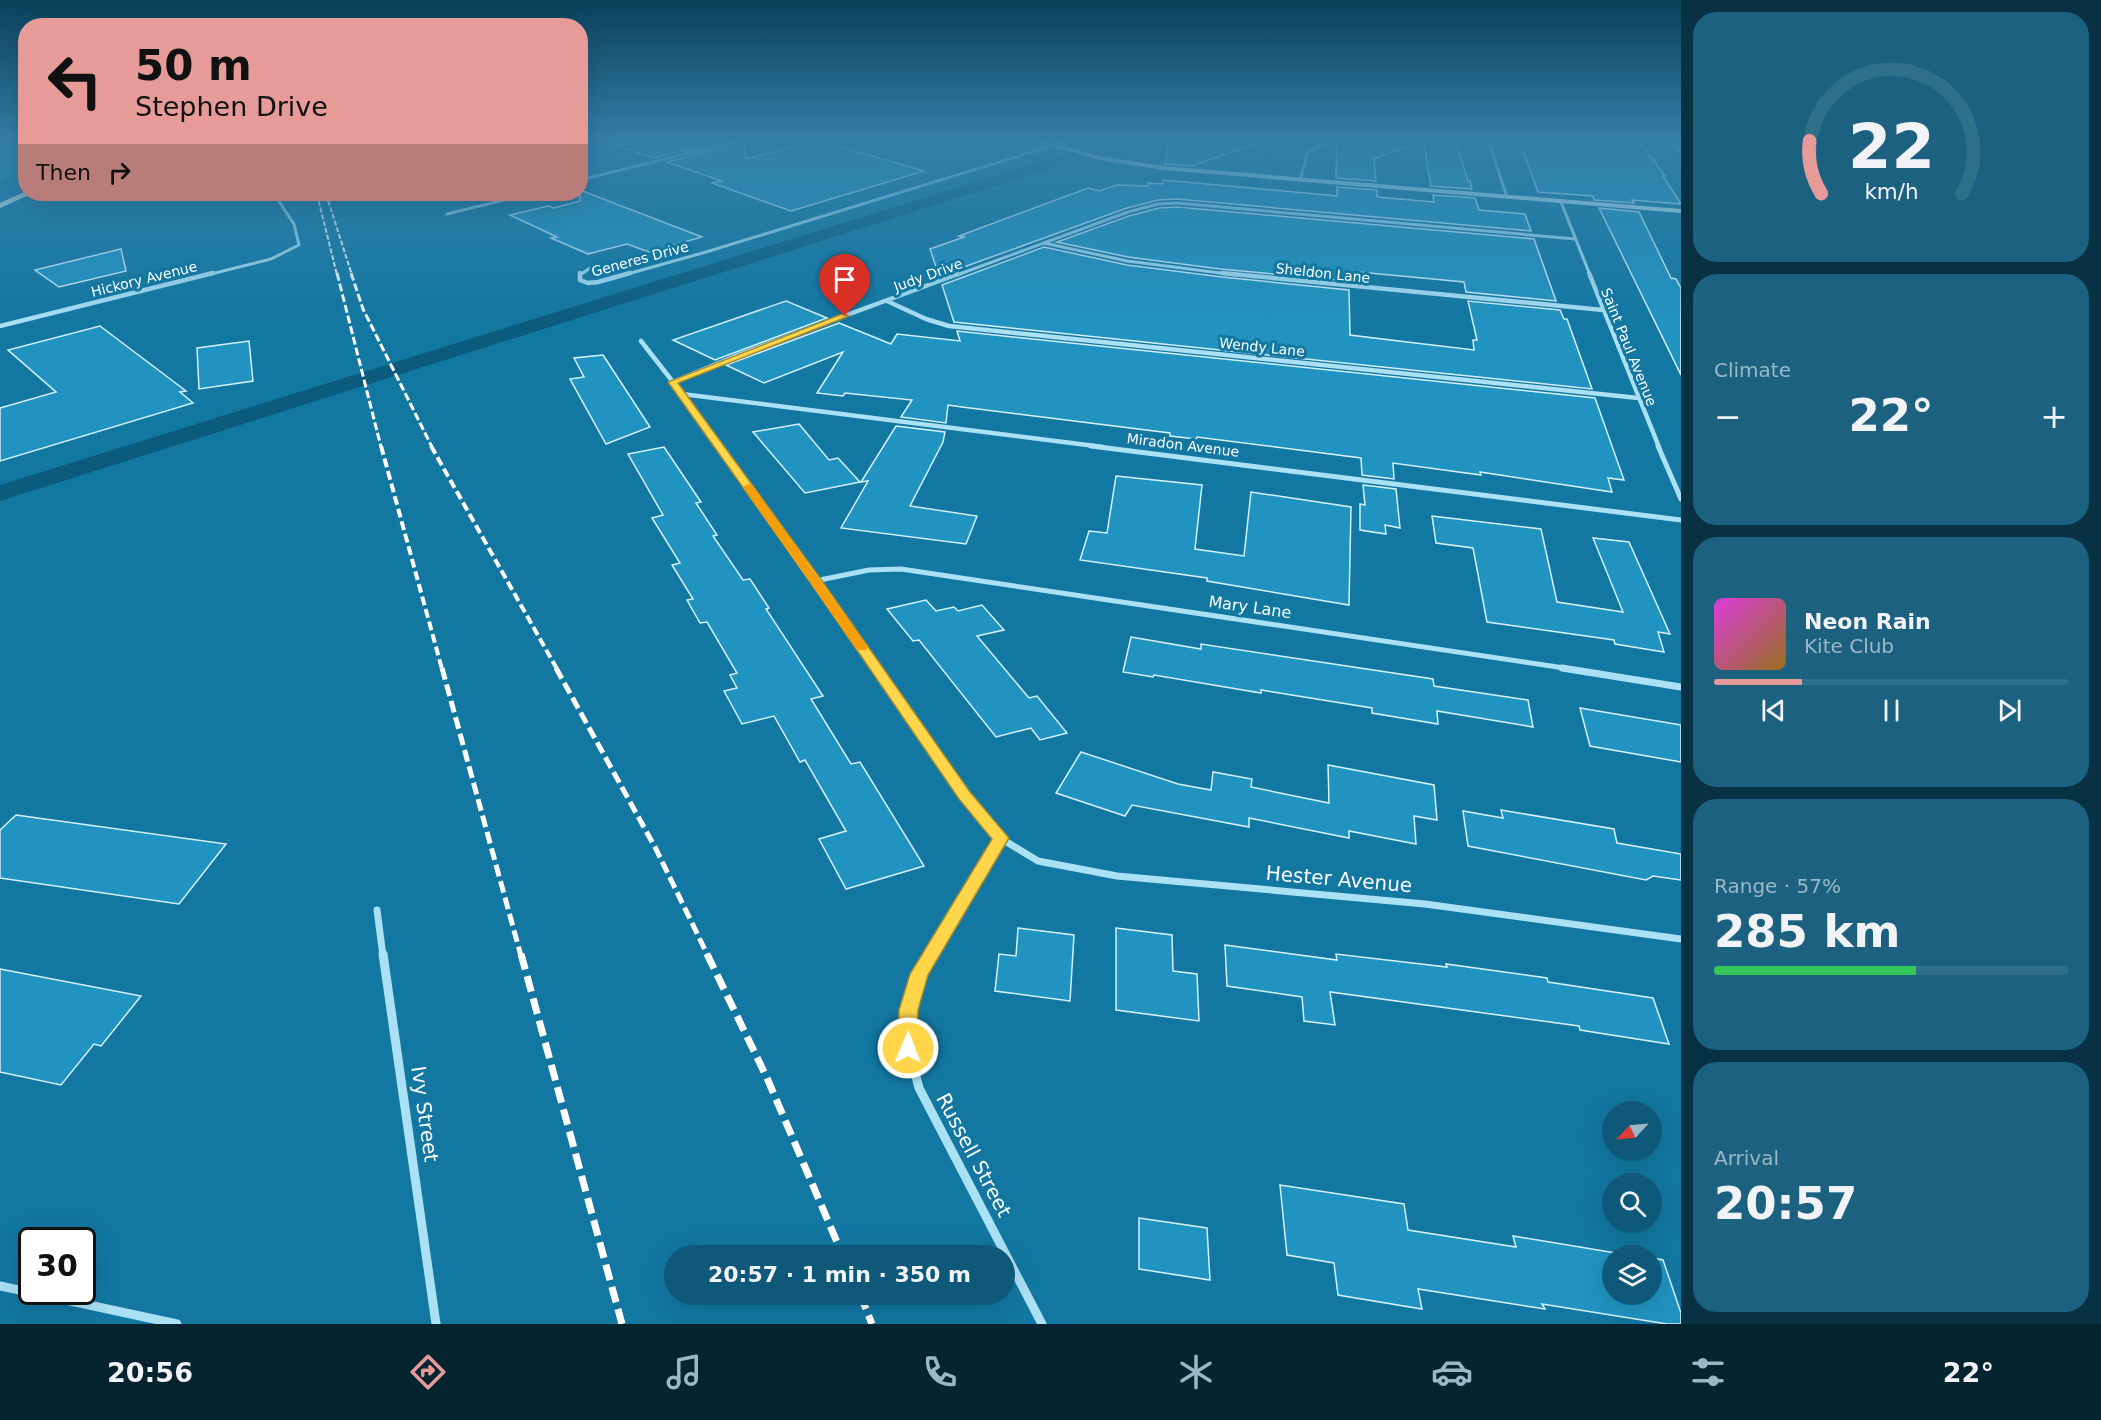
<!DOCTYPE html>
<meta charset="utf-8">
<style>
:root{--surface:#0e5979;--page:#1c6280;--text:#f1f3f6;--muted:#9bb8c6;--line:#2e6f8a;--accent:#e69b98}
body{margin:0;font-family:"DejaVu Sans",sans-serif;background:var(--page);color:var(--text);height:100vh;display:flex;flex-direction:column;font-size:22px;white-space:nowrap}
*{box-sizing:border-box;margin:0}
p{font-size:20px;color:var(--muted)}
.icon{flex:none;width:33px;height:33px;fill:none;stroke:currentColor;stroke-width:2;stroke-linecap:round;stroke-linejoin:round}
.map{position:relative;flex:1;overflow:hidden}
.details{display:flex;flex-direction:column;gap:12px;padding:12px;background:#083143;width:420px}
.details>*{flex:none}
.banner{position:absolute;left:18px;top:18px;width:570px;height:183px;border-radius:24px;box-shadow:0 6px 24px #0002;background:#e69b98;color:#111;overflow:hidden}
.needle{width:39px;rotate:244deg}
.controls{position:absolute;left:1602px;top:1101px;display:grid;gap:12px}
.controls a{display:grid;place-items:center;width:60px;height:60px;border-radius:50%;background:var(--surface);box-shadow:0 6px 24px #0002;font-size:30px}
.speed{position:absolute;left:18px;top:1227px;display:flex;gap:12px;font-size:30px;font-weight:700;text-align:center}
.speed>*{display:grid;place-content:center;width:78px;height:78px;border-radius:50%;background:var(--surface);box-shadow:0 6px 24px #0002;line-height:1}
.speed .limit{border:3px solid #111;border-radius:9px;background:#fff;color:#111}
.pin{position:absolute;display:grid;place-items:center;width:51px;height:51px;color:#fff;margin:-62px -26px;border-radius:50% 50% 50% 0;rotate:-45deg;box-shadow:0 0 6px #0007}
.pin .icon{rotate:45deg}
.me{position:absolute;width:66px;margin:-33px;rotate:1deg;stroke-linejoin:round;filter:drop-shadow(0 0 4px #0008)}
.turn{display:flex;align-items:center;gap:21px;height:126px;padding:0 18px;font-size:27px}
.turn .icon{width:78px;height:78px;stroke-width:2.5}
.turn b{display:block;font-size:42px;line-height:51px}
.then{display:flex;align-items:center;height:57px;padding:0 18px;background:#0003;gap:12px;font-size:22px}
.big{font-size:45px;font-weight:800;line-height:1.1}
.details .widget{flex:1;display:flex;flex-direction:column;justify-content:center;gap:9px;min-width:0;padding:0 21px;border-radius:24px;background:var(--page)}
.details .dial{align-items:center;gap:0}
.dial svg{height:156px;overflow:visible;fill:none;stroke:var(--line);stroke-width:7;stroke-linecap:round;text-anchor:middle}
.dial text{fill:var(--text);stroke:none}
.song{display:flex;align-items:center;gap:18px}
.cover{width:72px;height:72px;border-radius:9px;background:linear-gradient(135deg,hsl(300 70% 55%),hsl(40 70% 35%))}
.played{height:6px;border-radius:3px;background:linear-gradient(90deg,var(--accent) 25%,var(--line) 25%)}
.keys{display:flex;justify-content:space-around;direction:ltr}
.heat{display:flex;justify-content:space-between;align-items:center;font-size:33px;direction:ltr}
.charge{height:9px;border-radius:4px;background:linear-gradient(90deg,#34c759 57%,var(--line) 0)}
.trip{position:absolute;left:664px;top:1245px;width:351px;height:60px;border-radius:30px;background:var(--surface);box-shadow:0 6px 24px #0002;font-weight:800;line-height:60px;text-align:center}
.menu{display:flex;height:96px;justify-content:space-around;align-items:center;background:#062430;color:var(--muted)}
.menu .icon{width:42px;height:42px}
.menu .selected{color:var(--accent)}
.menu b{font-size:27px;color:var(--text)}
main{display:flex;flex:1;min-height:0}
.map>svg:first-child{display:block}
</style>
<main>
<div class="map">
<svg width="1681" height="1324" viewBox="0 0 1681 1324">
<rect width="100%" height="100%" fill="#1277a1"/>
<!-- green -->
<polygon fill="#1a8fbb" points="0,140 25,140 26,168 0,180"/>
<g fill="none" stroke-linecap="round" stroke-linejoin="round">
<!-- canal -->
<polygon fill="#0b5b7d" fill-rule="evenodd" points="1110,140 1133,140 1131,143 0,501 0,485"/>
</g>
<!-- building -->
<g fill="#2093c0" stroke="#d4f2fe" stroke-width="1.5">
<polygon points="616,140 725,140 654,158 615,145"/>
<polygon points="818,140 924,171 791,211 712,183 722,181 667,162 744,143 746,159"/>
<polygon points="1169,140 1255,140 1256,144 1192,166 1165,164"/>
<polygon points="1337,140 1418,140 1419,142 1374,159 1376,181 1336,178"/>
<polygon points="1423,140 1455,140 1468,181 1470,181 1472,189 1431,186"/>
<polygon points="1519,140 1608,144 1606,140 1640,142 1665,176 1663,176 1681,204 1632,200 1634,203 1594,200 1593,196 1538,192"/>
<polygon points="1163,180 1337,196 1337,187 1377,190 1377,197 1434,202 1433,195 1475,198 1479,210 1525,214 1531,231 1177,199 1158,200 1127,208 939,276 930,249 964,237 959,236 1088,188 1099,191 1117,185 1149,186 1148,183 1162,184"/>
<polygon points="580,190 702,237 649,252 627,244 588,254 551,238 557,237 510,215 548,206 554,208 580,201"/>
<polygon points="1177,207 1534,239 1556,301 1466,292 1464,282 1349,271 1349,281 1220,269 1128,257 1057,242 1129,216 1159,208"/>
<polygon points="1599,208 1639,212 1671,278 1676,279 1681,288 1681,375"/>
<polygon points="1044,247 1127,265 1222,277 1349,290 1350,335 1407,342 1474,350 1473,340 1477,340 1468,301 1560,310 1564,319 1567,319 1592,389 954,322 942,285"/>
<polygon points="121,249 126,271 59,287 35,270"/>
<polygon points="786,301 827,318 715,360 673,340"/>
<polygon points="839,323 891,344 897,334 960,341 957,331 1595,398 1624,480 1608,478 1612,492 1480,472 1481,475 1393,463 1394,479 1362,475 1361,458 1197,437 1196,439 1170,436 1170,433 962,407 948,405 946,423 901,417 912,400 845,393 843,396 817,393 843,352 764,383 726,365"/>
<polygon points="100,326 186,391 180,392 193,403 0,461 0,408 56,392 8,350"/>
<polygon points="249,341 253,381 199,389 197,348"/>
<polygon points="603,355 650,427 606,444 570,379 584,377 574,358"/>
<polygon points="799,424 829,460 838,458 860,482 805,493 753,432"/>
<polygon points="896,426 945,432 943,442 910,506 977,516 966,544 841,528 868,481 861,482"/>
<polygon points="664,447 701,502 696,503 717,535 713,536 743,580 750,579 769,608 766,609 823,696 811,699 851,764 860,762 924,866 846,889 819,839 846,831 805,760 800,762 774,716 742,724 724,691 737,688 730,675 737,673 707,622 700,623 687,600 693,599 672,565 680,563 652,518 663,515 628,454"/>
<polygon points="1116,476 1202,485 1195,549 1244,556 1251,492 1351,507 1349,605 1207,581 1207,578 1080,560 1089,531 1107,533"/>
<polygon points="1363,485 1396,489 1400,528 1385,525 1386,534 1360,530 1360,504 1365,505"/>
<polygon points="1432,516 1541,529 1557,602 1623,612 1593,538 1629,542 1670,634 1658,632 1664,652 1615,644 1614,640 1487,622 1473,548 1436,543"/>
<polygon points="926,600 936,611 954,607 958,611 982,605 1004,630 977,636 1029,698 1037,696 1067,733 1040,740 1031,728 996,737 919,640 913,641 887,609"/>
<polygon points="1131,637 1201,649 1201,644 1433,679 1434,686 1528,700 1533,727 1437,711 1438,724 1372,713 1372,708 1261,690 1261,693 1154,675 1153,677 1123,672"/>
<polygon points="1580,708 1681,725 1681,762 1590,746"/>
<polygon points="1081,752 1178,784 1211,790 1213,772 1252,779 1251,787 1329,803 1328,765 1434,785 1437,820 1414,816 1416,844 1349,831 1349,838 1249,818 1249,827 1132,805 1125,816 1056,793"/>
<polygon points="1501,810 1614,829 1617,843 1681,854 1681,880 1653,876 1646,880 1468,846 1463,811 1503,818"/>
<polygon points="16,815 226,844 179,904 0,878 0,830"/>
<polygon points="1018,928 1074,935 1070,1001 995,991 999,954 1016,956"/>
<polygon points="1116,928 1172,935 1173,971 1197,974 1199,1021 1116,1010"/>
<polygon points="1225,945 1337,960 1336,954 1447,967 1446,964 1547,978 1548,982 1653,998 1669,1044 1580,1030 1579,1026 1330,992 1335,1025 1304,1021 1302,997 1227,986"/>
<polygon points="0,969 141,996 101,1046 94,1044 61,1085 0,1072"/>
<polygon points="1280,1185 1404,1204 1408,1230 1516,1247 1513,1236 1634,1256 1612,1256 1612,1294 1652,1294 1652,1258 1663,1260 1681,1313 1681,1324 1667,1324 1542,1304 1545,1309 1418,1289 1422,1309 1338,1295 1334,1263 1287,1255"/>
<polygon points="1139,1218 1207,1228 1210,1280 1139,1269"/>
</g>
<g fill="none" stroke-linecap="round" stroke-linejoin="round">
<!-- street-far4 -->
<g stroke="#abe1f5" stroke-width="3">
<polyline points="1488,140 1507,197"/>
<polyline points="1671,140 1681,154"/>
<polyline points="580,180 742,140"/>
<polyline points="1300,180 1308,152 1333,140"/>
<polyline points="1561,202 1590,275"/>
<polyline points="447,214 528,194"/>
<polyline points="1044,243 1127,261 1236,275"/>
<polyline points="207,275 271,259 299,245 294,224 274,194"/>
<polyline points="580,275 593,266"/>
<polyline points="624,275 706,252 1071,140"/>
<polyline points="957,275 1128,212 1158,204 1177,203 1575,239"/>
</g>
<!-- street-far3 -->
<g stroke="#abe1f5" stroke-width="4.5">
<polyline points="580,273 580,280 588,283 598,282 630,273"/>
<polyline points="1222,273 1603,310"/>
<polyline points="1589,273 1659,447"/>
<polyline points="887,301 926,319 949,326 1638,398"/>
<polyline points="0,326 213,273"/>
<polyline points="641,341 673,382 738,355 961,273"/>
<polyline points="673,382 719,447"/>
<polyline points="682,394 1103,447"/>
</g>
<!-- street-far2 -->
<g stroke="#abe1f5" stroke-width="5">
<polyline points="718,446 876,669"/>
<polyline points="1091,446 1681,520"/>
<polyline points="1658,446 1681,499"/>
<polyline points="815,581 869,570 901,569 1571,669"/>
</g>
<!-- street-far1 -->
<g stroke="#abe1f5" stroke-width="7">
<polyline points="875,668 964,796 1000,838 1038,861 1117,876 1425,904 1681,939"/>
<polyline points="1562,668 1681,687"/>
<polyline points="377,910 383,956"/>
<polyline points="930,956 1000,838"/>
</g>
<!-- street -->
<g stroke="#abe1f5" stroke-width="9">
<polyline points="383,954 436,1324"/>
<path d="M931 954C901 1004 904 1034 919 1088L1042 1324"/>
<polyline points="0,1286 177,1324"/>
</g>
<!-- secondary -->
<polygon fill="#dcf4fd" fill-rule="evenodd" points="1031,140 1042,140 1100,156 1163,166 1681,209 1681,213 1163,170 1100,160"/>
<!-- primary -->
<polygon fill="#f9fdff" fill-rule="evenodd" points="24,192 31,194 0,208 0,203"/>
<!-- rail-far4 -->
<g stroke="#fff" stroke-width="2" stroke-dasharray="5 2" stroke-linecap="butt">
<polyline points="317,194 337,275"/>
<polyline points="326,194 352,275"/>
</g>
<!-- rail-far3 -->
<g stroke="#fff" stroke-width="3" stroke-dasharray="8 3" stroke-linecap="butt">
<polyline points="337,273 381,447"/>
<polyline points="351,273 363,309 432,447"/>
</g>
<!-- rail-far2 -->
<g stroke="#fff" stroke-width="4" stroke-dasharray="9 4" stroke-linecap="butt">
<polyline points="381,446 442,669"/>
<polyline points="431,446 557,669"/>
</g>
<!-- rail-far1 -->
<g stroke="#fff" stroke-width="5" stroke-dasharray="12 5" stroke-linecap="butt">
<polyline points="442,668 521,956"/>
<polyline points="556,668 656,849 708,956"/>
</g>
<!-- rail -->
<g stroke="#fff" stroke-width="7" stroke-dasharray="16 7" stroke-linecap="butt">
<polyline points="521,954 622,1324"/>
<polyline points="707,954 767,1078 843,1256"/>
<polyline points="860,1294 872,1324"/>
</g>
</g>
<!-- sky -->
<linearGradient id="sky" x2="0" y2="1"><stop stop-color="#0a4159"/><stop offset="0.43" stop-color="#337fa8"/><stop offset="1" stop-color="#337fa8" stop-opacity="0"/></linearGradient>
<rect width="1681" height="326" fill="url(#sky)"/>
<!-- route -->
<polygon fill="#ffd54a" stroke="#a68a30" stroke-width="1.5" points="842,314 849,316 678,383 820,578 970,792 1009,838 928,975 918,1010 917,1048 915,1054 908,1056 901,1054 898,1048 899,1010 910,974 992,839 959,799 811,583 668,382"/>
<!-- slow -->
<polygon fill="#f59e0b" points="748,484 752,485 866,645 868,647 866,650 857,650 743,487"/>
<g text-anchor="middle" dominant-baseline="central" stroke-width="6" stroke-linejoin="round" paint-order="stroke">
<!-- far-street labels -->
<g font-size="14" fill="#fff" stroke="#1277a1">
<text transform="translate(640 259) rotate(-15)">Generes Drive</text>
<text transform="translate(1323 273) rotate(6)">Sheldon Lane</text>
<text transform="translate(928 275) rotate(-20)">Judy Drive</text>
<text transform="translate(144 279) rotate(-14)">Hickory Avenue</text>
<text transform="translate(1262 347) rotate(6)">Wendy Lane</text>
<text transform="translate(1629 347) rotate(68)">Saint Paul Avenue</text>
<text transform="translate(1183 445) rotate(7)">Miradon Avenue</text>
</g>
<!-- street labels -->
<g font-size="16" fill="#fff" stroke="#1277a1">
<text transform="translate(1250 607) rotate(8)">Mary Lane</text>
</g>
<!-- near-street labels -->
<g font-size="20" fill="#fff" stroke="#1277a1">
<text transform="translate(1339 879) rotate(5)">Hester Avenue</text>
<text transform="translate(425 1114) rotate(82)">Ivy Street</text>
<text transform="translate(974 1155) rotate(62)">Russell Street</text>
</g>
</g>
</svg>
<div class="controls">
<a><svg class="needle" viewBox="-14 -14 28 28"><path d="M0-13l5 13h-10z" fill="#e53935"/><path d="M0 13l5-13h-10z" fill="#9bb8c6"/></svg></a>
<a><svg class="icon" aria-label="search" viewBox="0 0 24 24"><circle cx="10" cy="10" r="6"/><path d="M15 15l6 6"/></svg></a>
<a><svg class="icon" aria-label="layers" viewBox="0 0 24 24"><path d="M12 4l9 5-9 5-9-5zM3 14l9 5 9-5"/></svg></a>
</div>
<div class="speed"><div class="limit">30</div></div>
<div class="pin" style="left:845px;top:316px;background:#d93025"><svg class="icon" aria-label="arrive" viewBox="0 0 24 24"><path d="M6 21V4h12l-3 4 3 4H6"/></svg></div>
<svg class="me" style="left:908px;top:1048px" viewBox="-20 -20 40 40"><circle r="17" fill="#ffd54a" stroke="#fff" stroke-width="3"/><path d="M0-11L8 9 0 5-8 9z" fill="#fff"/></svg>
<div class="trip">20:57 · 1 min · 350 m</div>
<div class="banner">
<div class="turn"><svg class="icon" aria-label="left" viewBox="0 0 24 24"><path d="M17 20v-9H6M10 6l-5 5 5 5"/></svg><div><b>50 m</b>Stephen Drive</div></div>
<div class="then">Then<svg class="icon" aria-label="right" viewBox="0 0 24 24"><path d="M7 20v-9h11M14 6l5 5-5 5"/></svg></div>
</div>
</div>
<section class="details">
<div class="widget dial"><svg viewBox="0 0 100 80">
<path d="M14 69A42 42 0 1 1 86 69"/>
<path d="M14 69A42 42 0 0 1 8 42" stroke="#e69b98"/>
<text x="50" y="56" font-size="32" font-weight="700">22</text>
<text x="50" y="72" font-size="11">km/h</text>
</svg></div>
<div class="widget"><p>Climate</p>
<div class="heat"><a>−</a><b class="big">22°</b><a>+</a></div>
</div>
<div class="widget">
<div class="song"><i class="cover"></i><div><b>Neon Rain</b><p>Kite Club</p></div></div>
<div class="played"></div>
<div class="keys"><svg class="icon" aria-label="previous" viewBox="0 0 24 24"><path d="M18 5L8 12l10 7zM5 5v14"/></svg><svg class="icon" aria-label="pause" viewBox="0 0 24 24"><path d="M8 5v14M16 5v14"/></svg><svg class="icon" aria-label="next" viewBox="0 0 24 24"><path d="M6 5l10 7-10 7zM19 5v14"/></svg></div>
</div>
<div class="widget"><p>Range · 57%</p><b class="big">285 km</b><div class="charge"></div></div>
<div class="widget"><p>Arrival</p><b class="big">20:57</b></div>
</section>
</main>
<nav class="menu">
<b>20:56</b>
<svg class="icon selected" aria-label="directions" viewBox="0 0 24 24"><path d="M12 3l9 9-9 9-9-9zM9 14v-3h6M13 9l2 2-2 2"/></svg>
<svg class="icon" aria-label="music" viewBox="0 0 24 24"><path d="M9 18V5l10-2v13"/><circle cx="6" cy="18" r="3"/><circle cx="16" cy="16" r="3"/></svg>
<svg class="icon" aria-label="phone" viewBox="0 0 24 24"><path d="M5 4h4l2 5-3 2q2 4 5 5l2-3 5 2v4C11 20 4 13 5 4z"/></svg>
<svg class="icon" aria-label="climate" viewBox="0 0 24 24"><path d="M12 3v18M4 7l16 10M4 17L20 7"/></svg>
<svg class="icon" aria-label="car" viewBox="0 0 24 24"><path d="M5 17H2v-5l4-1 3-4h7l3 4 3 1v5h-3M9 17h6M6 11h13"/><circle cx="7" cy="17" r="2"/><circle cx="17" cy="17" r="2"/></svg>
<svg class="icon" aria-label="filters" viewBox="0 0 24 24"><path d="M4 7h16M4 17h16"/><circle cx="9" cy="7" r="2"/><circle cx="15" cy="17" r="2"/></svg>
<b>22°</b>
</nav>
